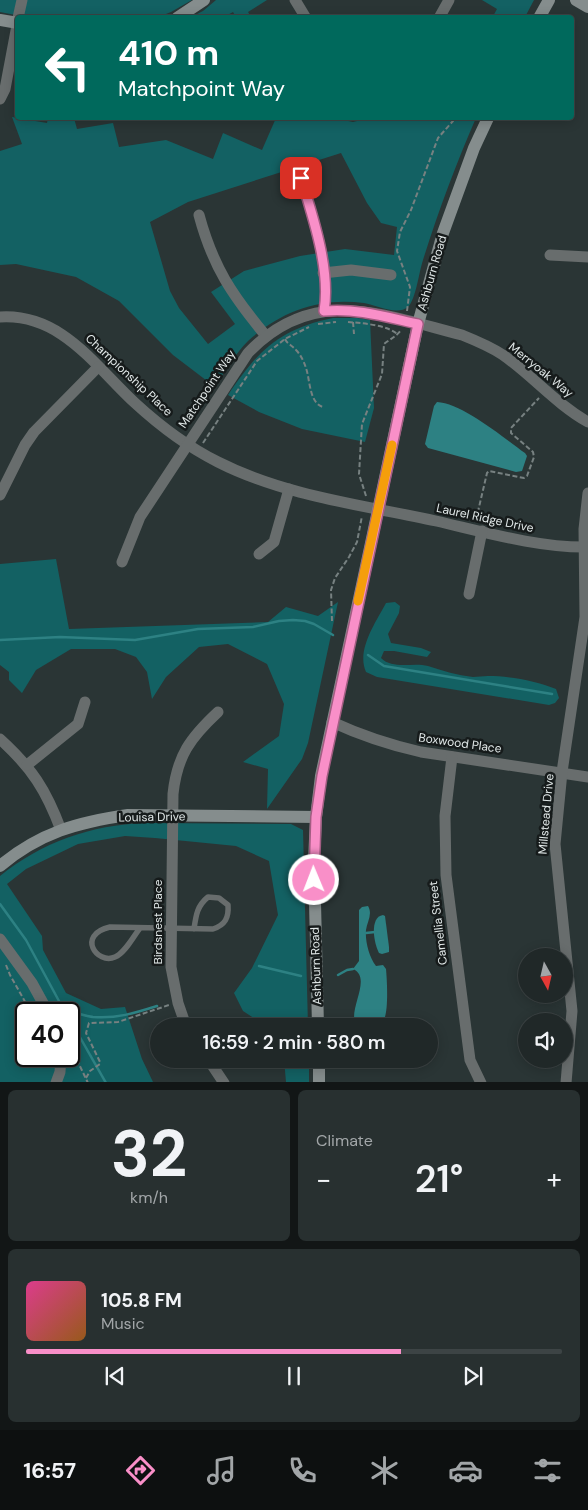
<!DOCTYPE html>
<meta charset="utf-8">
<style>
:root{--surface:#202828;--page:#283030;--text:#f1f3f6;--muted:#a2a6a8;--line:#3d4445;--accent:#f98fc8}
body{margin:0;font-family:"DM Sans",sans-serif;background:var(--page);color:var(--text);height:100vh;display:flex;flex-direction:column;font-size:19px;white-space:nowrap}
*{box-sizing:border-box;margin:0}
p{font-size:16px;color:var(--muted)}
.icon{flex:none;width:28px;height:28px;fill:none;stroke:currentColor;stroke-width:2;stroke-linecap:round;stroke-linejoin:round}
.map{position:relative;height:1082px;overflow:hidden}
.drawer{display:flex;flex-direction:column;gap:8px;padding:8px;background:#121616;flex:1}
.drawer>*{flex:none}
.top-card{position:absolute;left:15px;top:15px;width:559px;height:105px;border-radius:5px;box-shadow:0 2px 12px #0003,0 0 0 1px var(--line);background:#00695c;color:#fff;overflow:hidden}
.needle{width:32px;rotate:172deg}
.buttons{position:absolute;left:518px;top:948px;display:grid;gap:10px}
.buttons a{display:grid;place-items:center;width:55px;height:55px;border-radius:50%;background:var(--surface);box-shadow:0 2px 12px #0003,0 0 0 1px var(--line);font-size:25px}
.speed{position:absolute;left:15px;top:1002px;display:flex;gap:10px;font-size:25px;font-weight:700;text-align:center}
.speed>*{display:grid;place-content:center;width:65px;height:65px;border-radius:50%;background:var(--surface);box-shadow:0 2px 12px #0003,0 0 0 1px var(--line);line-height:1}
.speed .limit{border:2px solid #111;border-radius:8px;background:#fff;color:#111}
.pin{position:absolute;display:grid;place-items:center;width:42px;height:42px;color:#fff;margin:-21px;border-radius:10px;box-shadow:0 2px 8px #0006}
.me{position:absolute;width:55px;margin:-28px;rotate:359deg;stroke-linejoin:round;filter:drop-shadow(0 0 4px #0008)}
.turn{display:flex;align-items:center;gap:18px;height:105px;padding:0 20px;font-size:22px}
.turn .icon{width:65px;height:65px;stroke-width:2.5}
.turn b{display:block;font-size:35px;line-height:42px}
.big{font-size:38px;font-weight:600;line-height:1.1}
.drawer .tile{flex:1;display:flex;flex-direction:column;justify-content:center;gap:8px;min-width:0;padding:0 18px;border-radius:8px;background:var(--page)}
.drawer .dial{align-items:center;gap:0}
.dial b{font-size:65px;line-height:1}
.song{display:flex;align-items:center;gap:15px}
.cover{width:60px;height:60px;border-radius:8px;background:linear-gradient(135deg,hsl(330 70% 55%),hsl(30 70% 35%))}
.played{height:5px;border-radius:2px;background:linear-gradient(90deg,var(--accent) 70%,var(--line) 70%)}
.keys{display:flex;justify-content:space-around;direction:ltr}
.heat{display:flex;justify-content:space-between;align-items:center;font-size:28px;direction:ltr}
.drawer .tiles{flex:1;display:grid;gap:8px;grid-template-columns:1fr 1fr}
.tile:last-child{grid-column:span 2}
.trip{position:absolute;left:150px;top:1018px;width:288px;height:50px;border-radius:25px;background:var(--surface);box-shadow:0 2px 12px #0003,0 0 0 1px var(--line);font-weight:600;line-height:50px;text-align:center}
.tabs{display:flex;height:80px;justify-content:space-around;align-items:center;background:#0d1010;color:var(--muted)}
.tabs .icon{width:35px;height:35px}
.tabs .active{color:var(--accent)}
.tabs b{font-size:22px;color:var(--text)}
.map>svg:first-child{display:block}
</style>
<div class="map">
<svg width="588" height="1083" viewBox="0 0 588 1083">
<rect width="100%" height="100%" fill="#2a3535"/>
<!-- green -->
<g fill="#136163" fill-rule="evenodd">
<polygon points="0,0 192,0 171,12 156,18 26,17 0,12"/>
<polygon points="216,0 267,0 248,12 251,17 236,17 233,12 224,17 191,17 203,11"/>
<polygon points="482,0 534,0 525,17 492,18 497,9"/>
<path d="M12 117 47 123 48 118H74L77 129 113 123 119 147 166 140 213 159 223 133 262 150 276 118H334L353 122 369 118H476C456 164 438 212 423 260 419 272 416 299 408 307 397 316 376 305 364 303 320 297 281 311 248 341 235 354 225 371 215 387L173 355 119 301 76 277 16 264 0 265V151L22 144ZM341 153 367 203 381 223 397 227 394 255 345 249 300 256 244 271 211 292 235 324 208 344 179 308 170 291 150 222 188 202Z"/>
<path d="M333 318H357L370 320 374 408 365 442 302 429 259 412 228 395C258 350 280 329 333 318Z"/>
<polygon points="56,559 69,629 268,622 286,607 318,616 338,602 308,743 302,759 267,809 268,769 243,762 279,736 284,704 267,664 228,644 199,647 166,677 152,699 147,672 136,657 115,649 71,649 36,670 22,693 9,680 9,672 0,665 0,564"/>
<path d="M395 602 400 606 399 613 388 634 391 643 421 648 431 652 427 657 394 651H384L381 658C393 670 413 662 428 666 443 671 457 675 473 677 478 677 483 676 488 676 510 676 536 681 556 689L559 698 555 703 549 705 377 677 366 672C356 650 376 622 386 603Z"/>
<path d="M145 823 291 824 303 830 308 1026H266L243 1011 234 993 252 968 278 915 269 861 236 846 155 838 125 836 78 844 26 869 7 884 42 936 43 950 66 993 101 1009 125 1007 142 1059 153 1082 0 1083V876C42 842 91 825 145 823ZM26 1014H69V1056H26Z"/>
<polygon points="284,1059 309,1059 309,1082 286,1082"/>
</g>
<!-- water -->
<g fill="#2d8183">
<path d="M437 402C462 403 504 438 525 453L527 456 522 471 516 472 428 448 425 444 434 406Z"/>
<path d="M368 906C373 914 367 922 366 930 365 941 369 957 376 966L383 965 386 969C387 979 389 1014 383 1021 377 1028 364 1026 356 1026 347 1010 373 978 353 969L359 961V910L362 907Z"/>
<path d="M383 915 385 916 389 947V952L382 954 379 953C374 944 369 917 383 915Z"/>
</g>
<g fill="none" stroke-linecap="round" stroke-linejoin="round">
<!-- stream -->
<g stroke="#2d8183" stroke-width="2.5">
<polyline points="0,640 60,637 135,640 198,629 253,627 279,621 293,620 305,621 314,624 333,635"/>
<polyline points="368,655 384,666 552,694"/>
<polyline points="0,904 26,940 66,1014"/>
<polyline points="366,933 375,932"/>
<polyline points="259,966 301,976"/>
<polyline points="338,975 347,970 353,969"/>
<path d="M66 1011C75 1012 84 1016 93 1017 116 1019 135 1013 157 1006"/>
<polyline points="69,1018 106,1083"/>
</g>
<!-- path -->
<g stroke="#778181" stroke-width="2" stroke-dasharray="5 2.5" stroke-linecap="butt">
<polyline points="407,311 410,287 397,251 400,232 411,210 438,138 453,121 454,118"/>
<path d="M348 322C361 323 389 325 398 335"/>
<polyline points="353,322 354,334"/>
<polyline points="318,324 336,322"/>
<path d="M285 339C288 345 292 345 296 350 301 355 304 362 306 368 310 379 309 403 323 407"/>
<polyline points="203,443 257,361 285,339 309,327"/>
<path d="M366 496 359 474 362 424 382 374 384 344C390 339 397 336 401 330"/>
<polyline points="476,520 487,473 489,471 524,478 527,476 534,457 533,452 511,433 511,428 539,398"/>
<polyline points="332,621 331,590 335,578 349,557 357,542 362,516"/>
<polyline points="6,965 10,975 32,1014"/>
<polyline points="47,1056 52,1060"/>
<polyline points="69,1059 77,1060 88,1083"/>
<polyline points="86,1078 90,1071 100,1064 100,1062 86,1033 89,1023 118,1022 169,1005"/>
</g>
<!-- lane -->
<path stroke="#686d6d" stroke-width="5.5" d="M140 928C133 937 125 953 115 957 97 965 76 935 110 927L213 929C225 925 229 918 228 905L219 898 208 897C197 906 196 915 194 929"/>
<!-- street -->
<g stroke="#686d6d" stroke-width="11">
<polyline points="295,0 306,18"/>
<polyline points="18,18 22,0"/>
<polyline points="439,18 449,0"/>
<polyline points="0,99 5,89 18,20"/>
<path d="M301 178C313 217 331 271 324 311"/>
<path d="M199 215C213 267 232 295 266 336"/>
<polyline points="550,255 588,257"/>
<polyline points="323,273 351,270 391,275"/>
<path d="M0 317C61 313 95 366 135 403 160 426 188 447 218 462 285 496 363 505 436 521 484 532 539 548 588 547"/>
<polyline points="0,495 25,445 34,432 98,367"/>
<polyline points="259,554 274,542 289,489"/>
<path d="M122 562 140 517 248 353C314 284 383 315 462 335 477 341 491 347 503 355 533 376 556 404 588 422"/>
<polyline points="469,594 482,531"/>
<path d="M332 722C360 735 390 745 421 752L588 777"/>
<path d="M0 739C32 768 46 790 61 830"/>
<polyline points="452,757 445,816 446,875 470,1060 481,1083"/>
<polyline points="27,765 78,724 85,702"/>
<polyline points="0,939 32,983 49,1014"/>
<path d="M186 1026 178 1003 171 967 173 794C177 756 190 738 218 712"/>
<polyline points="208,1059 224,1083"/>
<polyline points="56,1083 60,1072 61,1056"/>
<polyline points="566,1083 572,1011 555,844 562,772 585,617 584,529 588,493"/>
</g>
<!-- secondary -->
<g stroke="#858d8d" stroke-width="12">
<polyline points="576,0 588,7"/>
<polyline points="177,18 204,0"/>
<polyline points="539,18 549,0"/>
<polyline points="0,20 18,23"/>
<path d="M0 866C39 833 78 822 128 815L316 817"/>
<polyline points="318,1026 314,861 316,817 321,776 418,324 443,233 474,148 488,118"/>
<polyline points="319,1059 319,1083"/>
</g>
</g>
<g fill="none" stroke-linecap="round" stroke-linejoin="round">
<defs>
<path id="route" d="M301 178C313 217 331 271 324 311 357 308 386 317 418 324L322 776 316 817 314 880"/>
</defs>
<!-- route casing -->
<use href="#route" stroke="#a25d82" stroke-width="12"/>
<!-- route -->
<use href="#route" stroke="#f98fc8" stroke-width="9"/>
<!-- slow -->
<polyline stroke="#f59e0b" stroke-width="9" points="358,601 392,445"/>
</g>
<g text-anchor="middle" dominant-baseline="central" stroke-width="5" stroke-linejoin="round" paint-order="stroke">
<!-- street labels -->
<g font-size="12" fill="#e1e8e8" stroke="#161b1b">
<text transform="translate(432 273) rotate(-74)">Ashburn Road</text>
<text transform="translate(541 370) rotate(39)">Merryoak Way</text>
<text transform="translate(129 375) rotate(43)">Championship Place</text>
<text transform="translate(207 389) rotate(-56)">Matchpoint Way</text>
<text transform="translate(485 518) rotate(12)">Laurel Ridge Drive</text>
<text transform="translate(460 743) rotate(8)">Boxwood Place</text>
<text transform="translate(546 814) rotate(-85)">Millstead Drive</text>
<text transform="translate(152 817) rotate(-1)">Louisa Drive</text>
<text transform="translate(158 922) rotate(-90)">Birdsnest Place</text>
<text transform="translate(438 923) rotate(-97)">Camellia Street</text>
<text transform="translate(316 966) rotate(-92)">Ashburn Road</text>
</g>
</g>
</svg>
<div class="buttons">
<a><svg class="needle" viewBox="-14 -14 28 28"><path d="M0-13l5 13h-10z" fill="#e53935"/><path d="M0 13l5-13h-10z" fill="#a2a6a8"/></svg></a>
<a><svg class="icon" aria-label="sound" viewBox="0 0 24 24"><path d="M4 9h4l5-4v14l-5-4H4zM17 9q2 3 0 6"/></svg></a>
</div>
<div class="speed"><div class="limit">40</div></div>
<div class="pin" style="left:301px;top:178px;background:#d93025"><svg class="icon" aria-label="arrive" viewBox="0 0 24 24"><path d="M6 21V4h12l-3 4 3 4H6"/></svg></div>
<svg class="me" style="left:314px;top:880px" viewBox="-20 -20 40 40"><circle r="17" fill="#f98fc8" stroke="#fff" stroke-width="3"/><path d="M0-11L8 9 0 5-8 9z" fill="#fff"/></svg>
<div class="trip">16:59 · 2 min · 580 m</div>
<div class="top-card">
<div class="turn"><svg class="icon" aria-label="left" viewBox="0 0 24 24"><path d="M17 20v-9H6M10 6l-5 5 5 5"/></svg><div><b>410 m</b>Matchpoint Way</div></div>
</div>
</div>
<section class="drawer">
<div class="tiles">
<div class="tile dial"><b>32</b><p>km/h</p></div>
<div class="tile"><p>Climate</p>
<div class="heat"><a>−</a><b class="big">21°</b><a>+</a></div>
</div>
<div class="tile">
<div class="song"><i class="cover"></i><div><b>105.8 FM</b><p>Music</p></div></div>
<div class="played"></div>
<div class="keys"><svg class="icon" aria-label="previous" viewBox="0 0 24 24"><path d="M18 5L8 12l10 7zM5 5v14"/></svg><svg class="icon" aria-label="pause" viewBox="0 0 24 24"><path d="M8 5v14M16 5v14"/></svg><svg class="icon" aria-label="next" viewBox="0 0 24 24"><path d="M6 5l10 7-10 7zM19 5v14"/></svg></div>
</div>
</div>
</section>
<nav class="tabs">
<b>16:57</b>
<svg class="icon active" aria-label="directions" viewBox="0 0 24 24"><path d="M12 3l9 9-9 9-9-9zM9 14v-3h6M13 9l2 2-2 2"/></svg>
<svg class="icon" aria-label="music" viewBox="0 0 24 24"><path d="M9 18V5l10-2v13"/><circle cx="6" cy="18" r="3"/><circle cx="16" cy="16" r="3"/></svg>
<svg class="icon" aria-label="phone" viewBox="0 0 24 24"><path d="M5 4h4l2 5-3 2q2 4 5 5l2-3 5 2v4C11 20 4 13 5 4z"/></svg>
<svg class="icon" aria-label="climate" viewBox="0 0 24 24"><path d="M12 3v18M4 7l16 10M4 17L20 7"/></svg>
<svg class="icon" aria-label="car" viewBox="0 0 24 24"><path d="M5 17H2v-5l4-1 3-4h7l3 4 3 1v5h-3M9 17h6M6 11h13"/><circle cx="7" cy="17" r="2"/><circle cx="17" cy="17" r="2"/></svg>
<svg class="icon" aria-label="filters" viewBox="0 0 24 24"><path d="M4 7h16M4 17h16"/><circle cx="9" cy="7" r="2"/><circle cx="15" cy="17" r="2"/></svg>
</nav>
